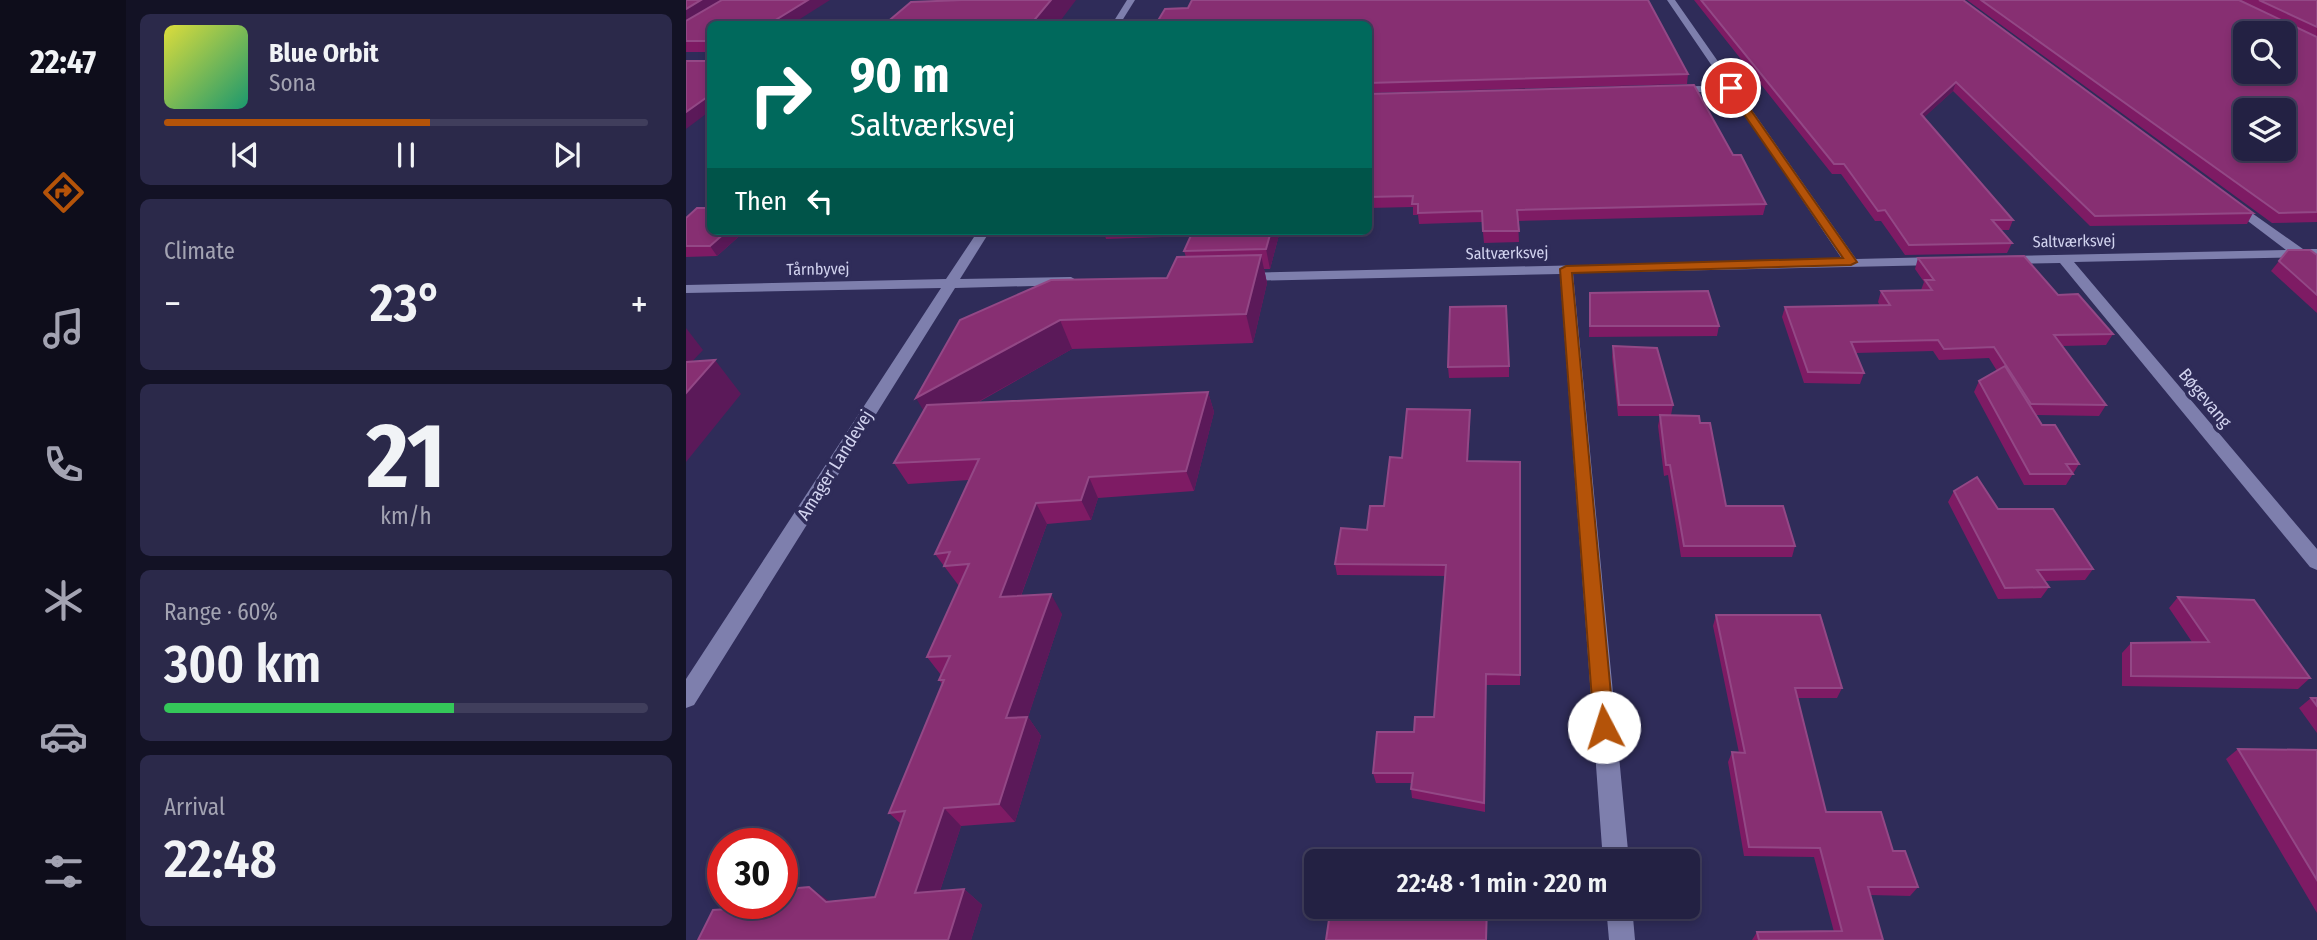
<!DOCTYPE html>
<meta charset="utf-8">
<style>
:root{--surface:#232143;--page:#2b294a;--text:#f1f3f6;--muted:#a3a3b2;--line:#403e5c;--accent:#b45309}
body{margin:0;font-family:"Fira Sans Condensed",sans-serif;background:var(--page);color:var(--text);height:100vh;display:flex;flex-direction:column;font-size:26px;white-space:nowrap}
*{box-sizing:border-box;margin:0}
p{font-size:23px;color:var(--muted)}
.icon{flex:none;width:38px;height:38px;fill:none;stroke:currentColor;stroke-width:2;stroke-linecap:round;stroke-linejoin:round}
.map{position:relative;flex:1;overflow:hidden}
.side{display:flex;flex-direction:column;gap:14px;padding:14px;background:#131225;width:560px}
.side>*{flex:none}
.guide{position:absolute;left:21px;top:21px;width:665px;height:214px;border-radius:10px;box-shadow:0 4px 10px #0003,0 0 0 2px var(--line);background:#00695c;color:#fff;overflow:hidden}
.fabs{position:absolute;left:1547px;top:21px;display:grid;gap:14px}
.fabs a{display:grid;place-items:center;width:63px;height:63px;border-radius:10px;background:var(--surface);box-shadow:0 4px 10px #0003,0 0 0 2px var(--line);font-size:35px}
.speed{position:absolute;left:21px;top:828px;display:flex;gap:14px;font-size:35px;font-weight:700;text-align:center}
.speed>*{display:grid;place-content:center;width:91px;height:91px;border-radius:50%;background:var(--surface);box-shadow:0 4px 10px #0003,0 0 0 2px var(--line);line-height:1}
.speed .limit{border:10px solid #d22;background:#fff;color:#111}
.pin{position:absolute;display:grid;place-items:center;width:60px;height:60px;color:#fff;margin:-30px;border:4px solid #fff;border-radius:50%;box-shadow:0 2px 7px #0007}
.me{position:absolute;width:77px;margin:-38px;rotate:355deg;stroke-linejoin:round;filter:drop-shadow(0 0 5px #0008)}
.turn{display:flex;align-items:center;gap:24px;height:147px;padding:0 28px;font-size:32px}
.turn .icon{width:91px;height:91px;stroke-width:2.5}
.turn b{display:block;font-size:49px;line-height:60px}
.then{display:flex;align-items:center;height:66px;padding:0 28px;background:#0003;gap:14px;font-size:26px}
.big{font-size:52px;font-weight:600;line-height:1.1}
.side .tile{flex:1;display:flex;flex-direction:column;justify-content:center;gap:10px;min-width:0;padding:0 24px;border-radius:10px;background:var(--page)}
.side .dial{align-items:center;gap:0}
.dial b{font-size:91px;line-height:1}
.song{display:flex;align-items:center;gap:21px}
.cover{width:84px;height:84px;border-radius:10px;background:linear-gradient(135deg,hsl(60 70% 55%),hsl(160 70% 35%))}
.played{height:7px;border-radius:4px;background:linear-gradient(90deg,var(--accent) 55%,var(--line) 55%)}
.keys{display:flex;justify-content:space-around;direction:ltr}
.heat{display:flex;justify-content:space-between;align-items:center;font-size:38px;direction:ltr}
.charge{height:10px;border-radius:5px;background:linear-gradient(90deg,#34c759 60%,var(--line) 0)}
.trip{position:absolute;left:618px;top:849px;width:396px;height:70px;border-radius:10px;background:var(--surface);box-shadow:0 4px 10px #0003,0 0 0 2px var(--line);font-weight:600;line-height:70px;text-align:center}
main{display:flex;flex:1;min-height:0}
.tab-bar{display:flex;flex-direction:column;width:126px;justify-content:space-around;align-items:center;background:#0e0d1b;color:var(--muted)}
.tab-bar .icon{width:49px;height:49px}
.tab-bar .on{color:var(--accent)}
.tab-bar b{font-size:32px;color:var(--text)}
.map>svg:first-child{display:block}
</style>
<main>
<nav class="tab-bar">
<b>22:47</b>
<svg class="icon on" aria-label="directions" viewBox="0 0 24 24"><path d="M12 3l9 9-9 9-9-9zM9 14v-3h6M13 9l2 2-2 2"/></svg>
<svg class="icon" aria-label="music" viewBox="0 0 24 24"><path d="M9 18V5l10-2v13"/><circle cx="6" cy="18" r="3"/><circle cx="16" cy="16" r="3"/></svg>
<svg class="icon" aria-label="phone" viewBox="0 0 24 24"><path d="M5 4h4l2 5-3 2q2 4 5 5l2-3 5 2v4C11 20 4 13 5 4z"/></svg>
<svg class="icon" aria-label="climate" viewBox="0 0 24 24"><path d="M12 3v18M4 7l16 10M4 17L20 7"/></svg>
<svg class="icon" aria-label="car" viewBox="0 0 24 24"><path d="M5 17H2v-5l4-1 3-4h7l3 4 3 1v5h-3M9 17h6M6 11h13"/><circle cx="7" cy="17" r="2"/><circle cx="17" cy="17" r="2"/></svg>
<svg class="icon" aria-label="filters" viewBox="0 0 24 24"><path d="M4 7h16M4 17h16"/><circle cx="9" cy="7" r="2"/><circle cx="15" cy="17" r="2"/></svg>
</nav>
<section class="side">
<div class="tile">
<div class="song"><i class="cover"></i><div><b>Blue Orbit</b><p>Sona</p></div></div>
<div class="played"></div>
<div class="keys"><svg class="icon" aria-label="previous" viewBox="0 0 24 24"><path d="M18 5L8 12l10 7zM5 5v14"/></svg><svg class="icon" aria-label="pause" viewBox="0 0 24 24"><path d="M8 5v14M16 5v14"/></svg><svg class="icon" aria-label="next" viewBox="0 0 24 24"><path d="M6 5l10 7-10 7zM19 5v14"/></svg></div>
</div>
<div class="tile"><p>Climate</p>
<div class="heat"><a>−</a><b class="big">23°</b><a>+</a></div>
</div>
<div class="tile dial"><b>21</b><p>km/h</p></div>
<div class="tile"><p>Range · 60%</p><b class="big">300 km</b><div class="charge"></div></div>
<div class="tile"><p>Arrival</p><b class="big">22:48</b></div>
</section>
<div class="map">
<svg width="1631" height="940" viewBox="0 0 1631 940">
<rect width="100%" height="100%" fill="#2f2c59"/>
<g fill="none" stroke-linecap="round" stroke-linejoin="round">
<!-- minor -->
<g fill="#7e7fad" fill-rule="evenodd">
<polygon points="441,0 449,0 434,24 426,24"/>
<polygon points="981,0 989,0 1170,259 1253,257 1260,261 1253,265 887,273 943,861 917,861 874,274 556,281 549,277 556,273 1156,259 1043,91 989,93 984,90 989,87 1039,85"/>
<polygon points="1546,199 1617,249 1631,249 1631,257 1388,262 1631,549 1631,570 1624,567 1374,263 1319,264 1312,260 1319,256 1600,250 1542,206 1542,200"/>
<polygon points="292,231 304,231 274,279 385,277 392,281 385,285 269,288 8,705 0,708 0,679 255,288 0,293 0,285 260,279"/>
<polygon points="920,906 946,906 949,940 923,940"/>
</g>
</g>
<!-- wall -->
<g fill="#7e1b64">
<polygon points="0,0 24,24 24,52 0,52"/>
<polygon points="1008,0 1277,0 1567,213 1561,224 1404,226 1267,91 1238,117 1327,220 1323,230 1315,230 1326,243 1321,253 1219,255 1195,221 1189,221 1155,174 1146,174"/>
<polygon points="1281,0 1631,0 1631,222 1586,223"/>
<polygon points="682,24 1002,74 1001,84 682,93"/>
<polygon points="682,94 1047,155 1080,204 1077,215 832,221 833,242 798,243 796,222 733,224 732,215 727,215 727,207 682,208"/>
<polygon points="0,218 24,231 59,231 31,256 0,257"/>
<polygon points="414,231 594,231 584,269 578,269 581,283 567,343 386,349 291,403 522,392 528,412 508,491 412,498 405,520 361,524 335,596 376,614 342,717 355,736 329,822 275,826 254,891 278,889 296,905 285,940 12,940 91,906 189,897 215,824 203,813 256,684 253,680 255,675 241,657 273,586 249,554 283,480 222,484 208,463 238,411 274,320 481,278 500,257 498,251 505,236 420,239 418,232 415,232"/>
<polygon points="1631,255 1631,313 1585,271 1593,261"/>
<polygon points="1232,258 1372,295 1427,334 1420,345 1376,346 1420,405 1413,416 1350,415 1356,425 1393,464 1380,485 1338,485 1288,392 1293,381 1311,371 1303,358 1253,360 1247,351 1170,353 1178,373 1174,384 1118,383 1096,317 1099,307 1194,306 1192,302 1195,291 1235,290 1238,282 1229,269"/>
<polygon points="904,293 1033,326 1031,336 903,337"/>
<polygon points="927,346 987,405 985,415 1014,423 1040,506 1109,546 1106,557 995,557 982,475 978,476 972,426 974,416 932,416 926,357"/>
<polygon points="823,366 823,377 763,378 762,367"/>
<polygon points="784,421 782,462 834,462 834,685 800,685 799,812 726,798 725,789 725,783 690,783 687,773 728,732 748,717 759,576 651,575 649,564 681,530 698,506 716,458"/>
<polygon points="1268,491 1312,509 1407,569 1399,580 1358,581 1363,587 1355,598 1312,599 1262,502"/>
<polygon points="1492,597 1624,678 1612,689 1436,686 1436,653 1445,643 1506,642 1483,608"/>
<polygon points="1030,615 1156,688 1151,698 1112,698 1140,812 1207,851 1232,887 1224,896 1184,895 1197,940 1066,940 1071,932 1148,932 1128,857 1058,856 1042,762 1046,752 1053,753 1027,626"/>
<polygon points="1625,698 1631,698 1631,733 1613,708"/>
<polygon points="1552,749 1631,750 1631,913 1540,759"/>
</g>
<!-- shaded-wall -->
<g fill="#5b1959">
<polygon points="15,0 40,0 0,23 0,9"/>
<polygon points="122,0 144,0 106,24 83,24"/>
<polygon points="365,0 390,0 372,24 345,24"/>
<polygon points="1270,82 1267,91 1232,123 1235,114"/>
<polygon points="24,95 24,111 0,129 0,112"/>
<polygon points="41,231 59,231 31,256 24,246"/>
<polygon points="585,231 594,231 584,269 580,249"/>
<polygon points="575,255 581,283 567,343 560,314"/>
<polygon points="374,320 386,349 247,427 230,398"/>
<polygon points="0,328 17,350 0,368"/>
<polygon points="29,360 55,394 0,462 0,393"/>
<polygon points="522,392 528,412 508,491 500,471"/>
<polygon points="784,410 784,421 782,472 781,461"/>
<polygon points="403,477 412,498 405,520 395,500"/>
<polygon points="350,503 361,524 327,617 314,597"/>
<polygon points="365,594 376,614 342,717 355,736 329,822 313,804 320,718"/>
<polygon points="258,808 275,826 248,909 229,893"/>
<polygon points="123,887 146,903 140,902"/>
<polygon points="278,889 296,905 285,940 262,940"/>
</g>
<!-- building -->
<g fill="#872f72" stroke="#934886" stroke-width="2" fill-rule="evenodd">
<polygon points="0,0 15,0 0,9"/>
<polygon points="36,0 122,0 83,24 24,24 24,41 0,41 0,21"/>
<polygon points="276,0 365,0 345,24 199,24 225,2"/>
<polygon points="506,0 962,0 1002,74 682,83 682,24 470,24 479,9 502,8"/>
<polygon points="1015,0 1277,0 1567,213 1409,216 1270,82 1235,114 1327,220 1306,220 1326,243 1223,245 1199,210 1192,211 1158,164 1148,164"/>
<path d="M1295 0H1553L1631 37V212L1593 213ZM1559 33H1598V72H1559ZM1559 110H1598V149H1559Z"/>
<polygon points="1573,0 1631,0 1631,27"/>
<polygon points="0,61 24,61 24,95 0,112"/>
<polygon points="1008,85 1047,155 1055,155 1080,204 831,210 833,231 797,231 796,211 732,213 732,204 726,204 727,196 682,197 682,94"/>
<polygon points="11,208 24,208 24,231 41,231 24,246 0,246 0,218"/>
<polygon points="507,231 585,231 580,249 498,251"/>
<polygon points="1602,250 1624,250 1631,255 1631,295 1593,261"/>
<polygon points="575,255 560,314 374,320 230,398 274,320 365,280 481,278 491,257"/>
<polygon points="1338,256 1372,295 1392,294 1427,334 1368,335 1420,405 1345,404 1308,347 1258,349 1252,340 1165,342 1178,373 1122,372 1099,307 1204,305 1195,291 1246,290 1239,280 1248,280 1232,258"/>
<polygon points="1022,291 1033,326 904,326 904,293"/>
<polygon points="820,306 823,366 762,367 764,307"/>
<polygon points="927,346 971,348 987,405 933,405"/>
<polygon points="29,360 0,393 0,362"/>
<polygon points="1319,366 1356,425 1369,425 1393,464 1380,464 1387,474 1344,474 1293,381"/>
<polygon points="522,392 500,471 403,477 395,500 350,503 314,597 365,594 320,718 341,717 313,804 258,808 229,893 278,889 262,940 12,940 27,910 91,906 94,903 96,903 96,900 101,894 112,888 123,887 140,902 189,897 219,811 203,813 258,680 253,680 264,656 241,657 283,564 258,566 264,552 249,554 293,459 208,463 241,405"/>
<polygon points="721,409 784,410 781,461 834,462 834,675 800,674 798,803 725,789 727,773 687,773 691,732 728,732 729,717 748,717 760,565 649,564 655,528 681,530 684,506 698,506 704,457 716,458"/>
<polygon points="974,415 1013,416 1014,423 1024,423 1040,506 1097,506 1109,546 998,546 984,465 980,465"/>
<polygon points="1291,477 1312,509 1367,509 1407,569 1351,570 1363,587 1319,588 1268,491"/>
<polygon points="1492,597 1568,600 1624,678 1445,676 1445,643 1523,642"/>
<polygon points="1030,615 1134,615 1156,688 1109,688 1140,812 1195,812 1207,851 1219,851 1232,887 1182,887 1197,940 1073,940 1071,932 1156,931 1134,848 1063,847 1046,752 1059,753"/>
<polygon points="1625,698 1631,698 1631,706"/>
<polygon points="1552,749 1631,750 1631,880"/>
<polygon points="798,852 798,861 651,861 652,853"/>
<polygon points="645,906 801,906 800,940 640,940"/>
</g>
<!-- route -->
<polygon fill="#b45309" stroke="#753606" stroke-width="2" points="1042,86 1048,86 1171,262 1165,265 886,273 928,727 925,733 918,736 911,733 908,727 874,269 880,266 1157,258 1040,88"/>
<g text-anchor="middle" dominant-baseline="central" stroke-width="7" stroke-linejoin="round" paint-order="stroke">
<!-- far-street labels -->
<g font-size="16" fill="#d2d3ef" stroke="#2f2c59">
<text transform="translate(1388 241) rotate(-1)">Saltværksvej</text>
<text transform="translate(821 253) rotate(-1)">Saltværksvej</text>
<text transform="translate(132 269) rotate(-1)">Tårnbyvej</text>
</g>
<!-- street labels -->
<g font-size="18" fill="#d2d3ef" stroke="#2f2c59">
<text transform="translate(1519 398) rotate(50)">Bøgevang</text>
<text transform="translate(149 465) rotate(-58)">Amager Landevej</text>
</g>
</g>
</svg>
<div class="fabs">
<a><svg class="icon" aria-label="search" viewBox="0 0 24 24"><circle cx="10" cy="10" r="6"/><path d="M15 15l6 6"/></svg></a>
<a><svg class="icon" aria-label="layers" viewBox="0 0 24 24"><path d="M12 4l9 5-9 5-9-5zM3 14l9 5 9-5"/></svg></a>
</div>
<div class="speed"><div class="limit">30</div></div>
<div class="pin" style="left:1045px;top:88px;background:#d93025"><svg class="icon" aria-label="arrive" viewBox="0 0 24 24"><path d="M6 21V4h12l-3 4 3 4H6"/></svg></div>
<svg class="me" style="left:918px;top:727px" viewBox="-20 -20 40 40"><circle r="19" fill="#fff"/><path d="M0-13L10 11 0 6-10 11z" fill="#b45309"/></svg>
<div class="trip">22:48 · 1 min · 220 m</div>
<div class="guide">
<div class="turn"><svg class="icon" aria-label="right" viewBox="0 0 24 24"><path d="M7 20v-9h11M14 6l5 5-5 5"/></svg><div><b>90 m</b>Saltværksvej</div></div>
<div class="then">Then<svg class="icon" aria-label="left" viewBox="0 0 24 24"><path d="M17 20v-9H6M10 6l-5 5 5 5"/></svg></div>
</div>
</div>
</main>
